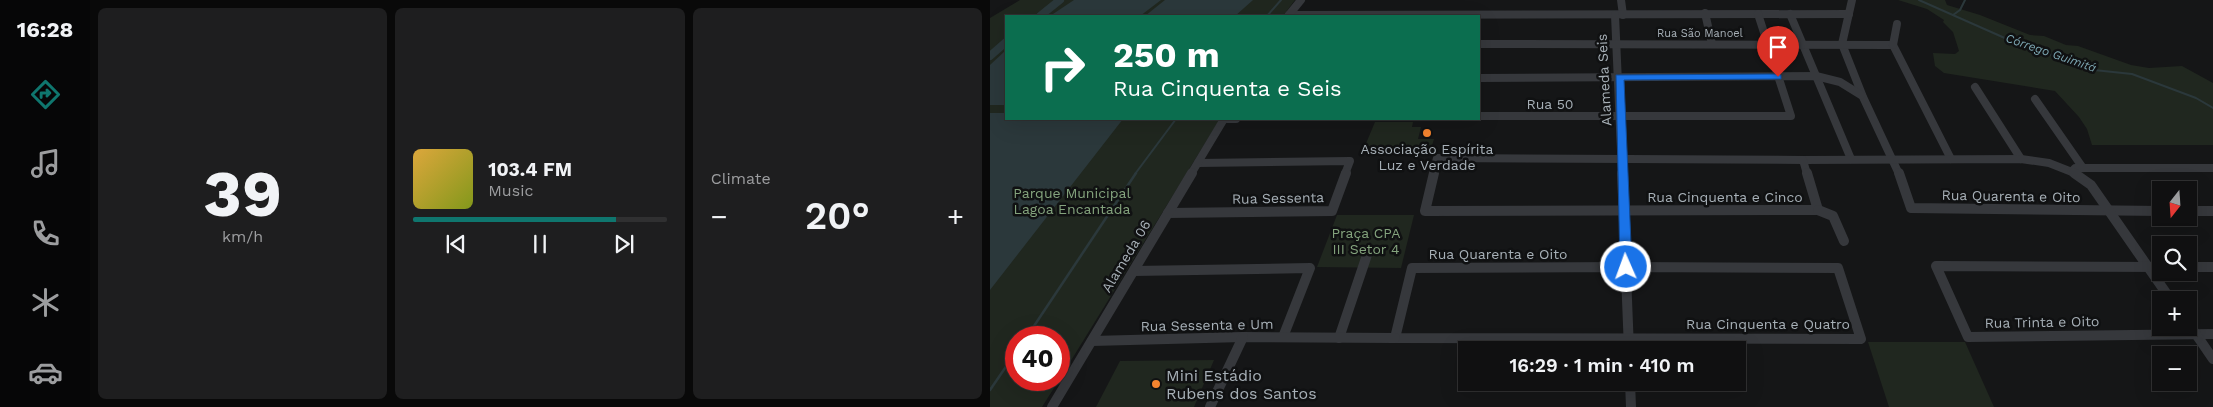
<!DOCTYPE html>
<meta charset="utf-8">
<style>
:root{--surface:#101011;--page:#1e1e1f;--text:#f1f3f6;--muted:#9c9d9f;--line:#303031;--accent:#0f766e}
body{margin:0;font-family:"Work Sans",sans-serif;background:var(--page);color:var(--text);height:100vh;display:flex;flex-direction:column;font-size:19px;white-space:nowrap}
*{box-sizing:border-box;margin:0}
p{font-size:16px;color:var(--muted)}
.icon{flex:none;width:28px;height:28px;fill:none;stroke:currentColor;stroke-width:2;stroke-linecap:round;stroke-linejoin:round}
.map{position:relative;flex:1;overflow:hidden}
.panel{display:flex;flex-direction:column;gap:8px;padding:8px;background:#090909;width:900px}
.panel>*{flex:none}
.top-card{position:absolute;left:15px;top:15px;width:475px;height:105px;border-radius:0px;box-shadow:0 5px 20px #0002,0 0 0 1px var(--line);background:#0b6e4f;color:#fff;overflow:hidden}
.needle{width:32px;rotate:197deg}
.tools{position:absolute;left:1162px;top:181px;display:grid;gap:10px}
.tools a{display:grid;place-items:center;width:45px;height:45px;border-radius:0px;background:var(--surface);box-shadow:0 5px 20px #0002,0 0 0 1px var(--line);font-size:25px}
.speed{position:absolute;left:15px;top:326px;display:flex;gap:10px;font-size:25px;font-weight:700;text-align:center}
.speed>*{display:grid;place-content:center;width:65px;height:65px;border-radius:50%;background:var(--surface);box-shadow:0 5px 20px #0002,0 0 0 1px var(--line);line-height:1}
.speed .limit{border:8px solid #d22;background:#fff;color:#111}
.pin{position:absolute;display:grid;place-items:center;width:42px;height:42px;color:#fff;margin:-51px -21px;border-radius:50% 50% 50% 0;rotate:-45deg;box-shadow:0 0 5px #0007}
.pin .icon{rotate:45deg}
.me{position:absolute;width:55px;margin:-28px;rotate:358deg;stroke-linejoin:round;filter:drop-shadow(0 0 4px #0008)}
.turn{display:flex;align-items:center;gap:18px;height:105px;padding:0 25px;font-size:22px}
.turn .icon{width:65px;height:65px;stroke-width:2.5}
.turn b{display:block;font-size:35px;line-height:42px}
.big{font-size:38px;font-weight:600;line-height:1.1}
.panel .tile{flex:1;display:flex;flex-direction:column;justify-content:center;gap:8px;min-width:0;padding:0 18px;border-radius:8px;background:var(--page)}
.panel .dial{align-items:center;gap:0}
.dial b{font-size:65px;line-height:1}
.song{display:flex;align-items:center;gap:15px}
.cover{width:60px;height:60px;border-radius:8px;background:linear-gradient(135deg,hsl(40 70% 55%),hsl(70 70% 35%))}
.played{height:5px;border-radius:2px;background:linear-gradient(90deg,var(--accent) 80%,var(--line) 80%)}
.keys{display:flex;justify-content:space-around;direction:ltr}
.heat{display:flex;justify-content:space-between;align-items:center;font-size:28px;direction:ltr}
.panel .tiles{flex:1;display:grid;gap:8px;grid-template-columns:repeat(3,1fr)}
.trip{position:absolute;left:468px;top:341px;width:288px;height:50px;border-radius:0px;background:var(--surface);box-shadow:0 5px 20px #0002,0 0 0 1px var(--line);font-weight:600;line-height:50px;text-align:center}
main{display:flex;flex:1;min-height:0}
.tabs{display:flex;flex-direction:column;width:90px;justify-content:space-around;align-items:center;background:#060607;color:var(--muted)}
.tabs .icon{width:35px;height:35px}
.tabs .on{color:var(--accent)}
.tabs b{font-size:22px;color:var(--text)}
.map>svg:first-child{display:block}
</style>
<main>
<nav class="tabs">
<b>16:28</b>
<svg class="icon on" aria-label="directions" viewBox="0 0 24 24"><path d="M12 3l9 9-9 9-9-9zM9 14v-3h6M13 9l2 2-2 2"/></svg>
<svg class="icon" aria-label="music" viewBox="0 0 24 24"><path d="M9 18V5l10-2v13"/><circle cx="6" cy="18" r="3"/><circle cx="16" cy="16" r="3"/></svg>
<svg class="icon" aria-label="phone" viewBox="0 0 24 24"><path d="M5 4h4l2 5-3 2q2 4 5 5l2-3 5 2v4C11 20 4 13 5 4z"/></svg>
<svg class="icon" aria-label="climate" viewBox="0 0 24 24"><path d="M12 3v18M4 7l16 10M4 17L20 7"/></svg>
<svg class="icon" aria-label="car" viewBox="0 0 24 24"><path d="M5 17H2v-5l4-1 3-4h7l3 4 3 1v5h-3M9 17h6M6 11h13"/><circle cx="7" cy="17" r="2"/><circle cx="17" cy="17" r="2"/></svg>
</nav>
<section class="panel">
<div class="tiles">
<div class="tile dial"><b>39</b><p>km/h</p></div>
<div class="tile">
<div class="song"><i class="cover"></i><div><b>103.4 FM</b><p>Music</p></div></div>
<div class="played"></div>
<div class="keys"><svg class="icon" aria-label="previous" viewBox="0 0 24 24"><path d="M18 5L8 12l10 7zM5 5v14"/></svg><svg class="icon" aria-label="pause" viewBox="0 0 24 24"><path d="M8 5v14M16 5v14"/></svg><svg class="icon" aria-label="next" viewBox="0 0 24 24"><path d="M6 5l10 7-10 7zM19 5v14"/></svg></div>
</div>
<div class="tile"><p>Climate</p>
<div class="heat"><a>−</a><b class="big">20°</b><a>+</a></div>
</div>
</div>
</section>
<div class="map">
<svg width="1223" height="407" viewBox="0 0 1223 407">
<rect width="100%" height="100%" fill="#151617"/>
<!-- green -->
<g fill="#20271f">
<polygon points="30,0 305,0 293,16 16,16 16,119 230,119 69,380 69,338 26,338 26,380 69,380 52,407 0,407 0,18"/>
<polygon points="908,0 955,0 957,5 990,15 1040,35 1054,36 1076,45 1088,46 1141,65 1159,68 1192,66 1223,83 1223,145 1102,145 1097,129 1089,117 1065,91 954,73 945,66 943,53 965,54 969,51 963,32 953,22 954,20 937,9"/>
<polygon points="385,122 423,122 422,127 431,127 428,139 444,139 440,152 438,154 372,153"/>
<polygon points="347,215 424,215 411,268 327,267"/>
<polygon points="878,342 975,342 1004,407 899,407"/>
<polygon points="224,360 204,407 106,407 130,361"/>
</g>
<!-- water -->
<g fill="#2b383b">
<polygon points="84,0 171,0 150,16 60,16"/>
<polygon points="175,0 263,0 245,16 155,16"/>
<polygon points="16,50 16,105 0,105 0,65"/>
<polygon points="0,113 16,113 16,119 133,119 0,290"/>
</g>
<g fill="none" stroke-linecap="round" stroke-linejoin="round">
<!-- stream-far1 -->
<g stroke="#2b383b" stroke-width="2">
<polyline points="929,0 1017,39 1104,70 1142,74 1206,98 1223,108"/>
<polyline points="963,15 970,10 975,0"/>
<polyline points="277,16 291,0"/>
<polyline points="145,174 186,119"/>
</g>
<!-- stream -->
<g stroke="#2b383b" stroke-width="2.5">
<polyline points="36,338 146,173"/>
<polyline points="0,390 26,352"/>
</g>
<!-- canal -->
<g stroke="#2b383b" stroke-width="8">
<polyline points="50,16 70,0"/>
<polyline points="0,56 16,42"/>
</g>
<!-- minor-far1 -->
<g stroke="#36383c" stroke-width="8">
<polyline points="631,0 633,15"/>
<polyline points="862,0 852,44 873,97 909,174"/>
<polyline points="715,13 722,44"/>
<polyline points="800,14 861,159"/>
<polyline points="299,15 859,14"/>
<polyline points="625,15 632,174"/>
<polyline points="298,16 311,0"/>
<polyline points="489,44 903,45"/>
<polyline points="903,45 961,159"/>
<polyline points="903,45 907,24"/>
<polyline points="489,78 826,76 850,82 871,95"/>
<polyline points="985,87 1031,159"/>
<polyline points="1045,99 1093,168"/>
<polyline points="489,116 801,116 768,14"/>
<polyline points="234,119 246,119"/>
<polyline points="813,160 1031,159 1059,163 1087,174"/>
<polyline points="208,163 360,161 355,174"/>
<polyline points="1082,171 1085,168 1223,168"/>
<polyline points="201,174 234,119"/>
<polyline points="443,174 447,158 813,160 817,174"/>
</g>
<!-- minor -->
<g stroke="#36383c" stroke-width="10">
<polyline points="444,173 435,211 828,210 817,173"/>
<polyline points="632,173 639,350"/>
<polyline points="909,173 921,208 1171,211"/>
<polyline points="1084,173 1101,185 1181,300"/>
<polyline points="828,210 843,216 854,241"/>
<polyline points="1199,211 1223,211"/>
<polyline points="178,213 342,211 356,173"/>
<polygon points="636,267 848,268 871,339 405,338 422,268"/>
<polyline points="1171,267 946,266 978,337 1223,334"/>
<polyline points="1199,267 1223,267"/>
<polyline points="144,271 320,268 293,337"/>
<polyline points="1199,324 1223,359"/>
<polyline points="349,338 377,255"/>
<polyline points="102,341 253,337 405,338"/>
<polyline points="640,382 641,407"/>
<polyline points="62,407 202,173"/>
<polyline points="220,407 253,337"/>
</g>
</g>
<!-- route -->
<polygon fill="#1a73e8" stroke="#114b97" points="788,74 791,75 791,79 634,80 642,267 640,271 631,271 630,267 626,75"/>
<!-- markers -->
<g fill="#f5842f" stroke="#101112" stroke-width="2">
<circle cx="437" cy="133" r="5"/>
<circle cx="166" cy="384" r="5"/>
</g>
<g text-anchor="middle" dominant-baseline="central" stroke-width="5" stroke-linejoin="round" paint-order="stroke">
<!-- far-street labels -->
<g font-size="11" fill="#a7b0b7" stroke="#101112">
<text x="710" y="33">Rua São Manoel</text>
</g>
<!-- far-water labels -->
<g font-size="12" font-style="italic" fill="#7da7b3" stroke="#101112">
<text transform="translate(1061 53) rotate(19)">Córrego Guimitá</text>
</g>
<!-- street labels -->
<g font-size="14" fill="#a7b0b7" stroke="#101112">
<text transform="translate(614 80) rotate(-93)">Alameda Seis</text>
<text x="560" y="104">Rua 50</text>
<text transform="translate(1021 196) rotate(1)">Rua Quarenta e Oito</text>
<text x="735" y="197">Rua Cinquenta e Cinco</text>
<text transform="translate(288 198) rotate(-1)">Rua Sessenta</text>
<text x="508" y="254">Rua Quarenta e Oito</text>
<text transform="translate(136 256) rotate(-59)">Alameda 06</text>
<text transform="translate(1052 322) rotate(-1)">Rua Trinta e Oito</text>
<text x="778" y="324">Rua Cinquenta e Quatro</text>
<text transform="translate(217 325) rotate(-1)">Rua Sessenta e Um</text>
</g>
<!-- poi labels -->
<g font-size="14" fill="#a7b0b7" stroke="#101112">
<text x="437" y="149">Associação Espírita<tspan x="437" dy="16">Luz e Verdade</tspan></text>
</g>
<!-- park labels -->
<g font-size="14" fill="#84a37d" stroke="#101112">
<text x="82" y="193">Parque Municipal<tspan x="82" dy="16">Lagoa Encantada</tspan></text>
<text x="376" y="233">Praça CPA<tspan x="376" dy="16">III Setor 4</tspan></text>
</g>
<!-- near-poi labels -->
<g font-size="16" fill="#a7b0b7" stroke="#101112" text-anchor="start">
<text x="176" y="375">Mini Estádio<tspan x="176" dy="18">Rubens dos Santos</tspan></text>
</g>
</g>
</svg>
<div class="tools">
<a><svg class="needle" viewBox="-14 -14 28 28"><path d="M0-13l5 13h-10z" fill="#e53935"/><path d="M0 13l5-13h-10z" fill="#9c9d9f"/></svg></a>
<a><svg class="icon" aria-label="search" viewBox="0 0 24 24"><circle cx="10" cy="10" r="6"/><path d="M15 15l6 6"/></svg></a>
<a>+</a>
<a>−</a>
</div>
<div class="speed"><div class="limit">40</div></div>
<div class="pin" style="left:788px;top:77px;background:#d93025"><svg class="icon" aria-label="arrive" viewBox="0 0 24 24"><path d="M6 21V4h12l-3 4 3 4H6"/></svg></div>
<svg class="me" style="left:636px;top:267px" viewBox="-20 -20 40 40"><circle r="17" fill="#1a73e8" stroke="#fff" stroke-width="3"/><path d="M0-11L8 9 0 5-8 9z" fill="#fff"/></svg>
<div class="trip">16:29 · 1 min · 410 m</div>
<div class="top-card">
<div class="turn"><svg class="icon" aria-label="right" viewBox="0 0 24 24"><path d="M7 20v-9h11M14 6l5 5-5 5"/></svg><div><b>250 m</b>Rua Cinquenta e Seis</div></div>
</div>
</div>
</main>
